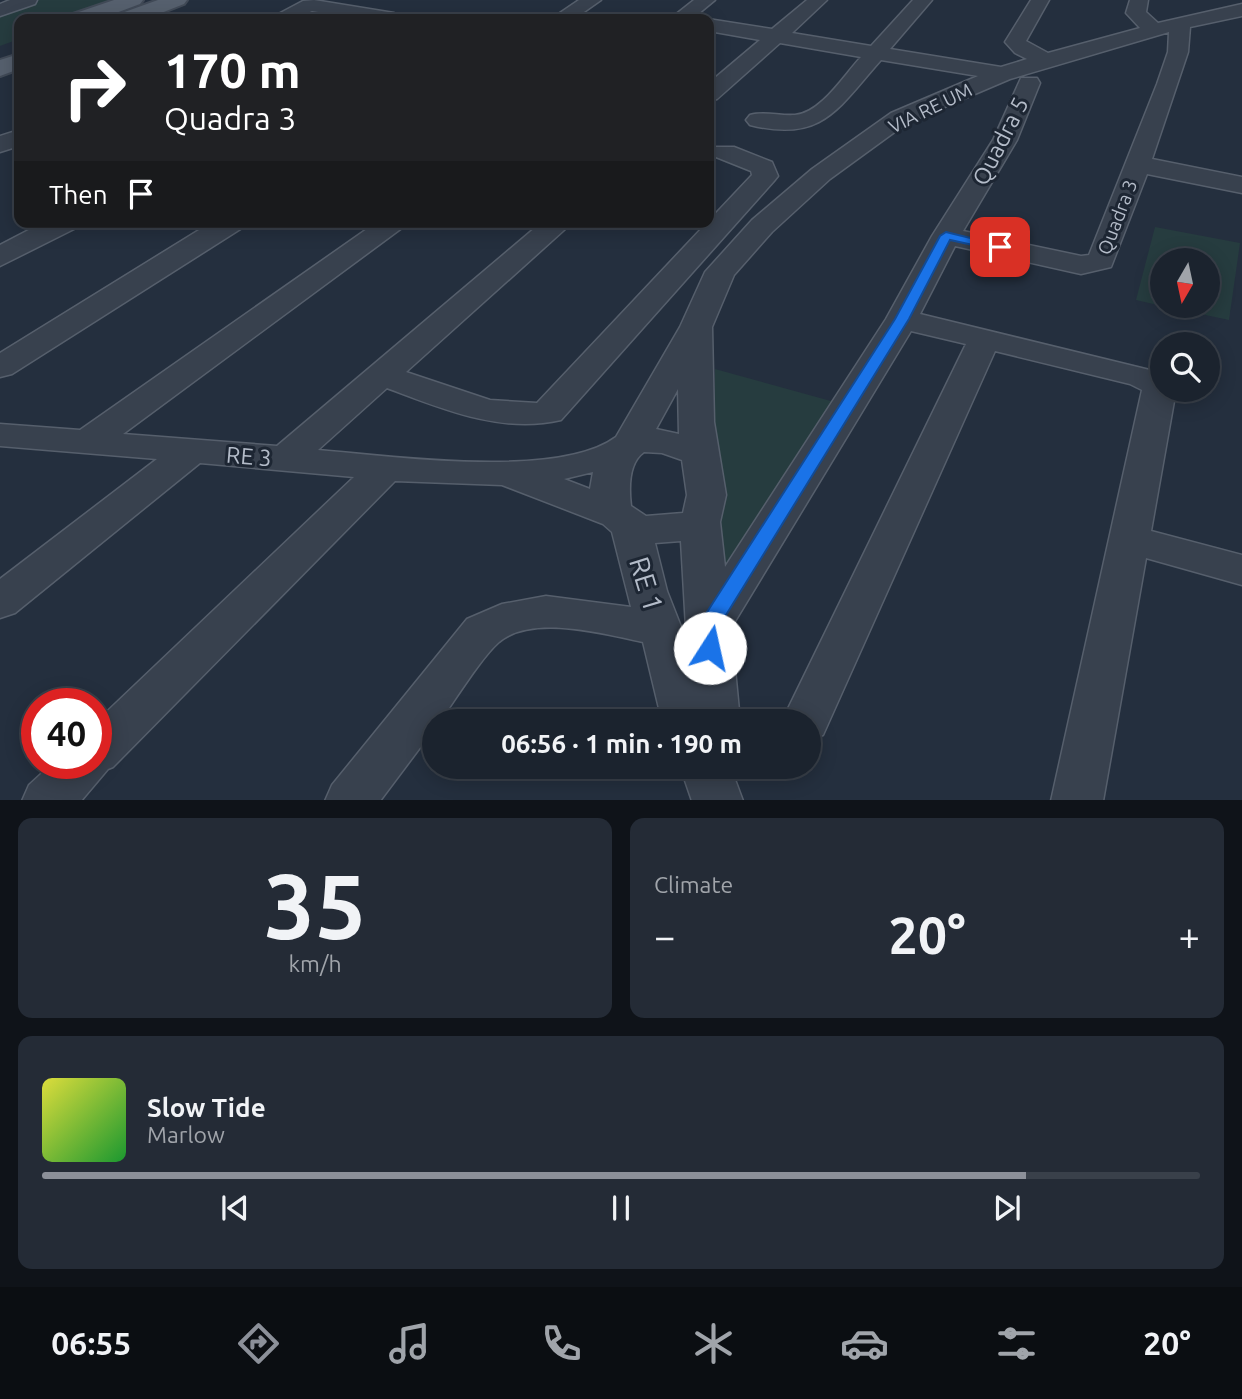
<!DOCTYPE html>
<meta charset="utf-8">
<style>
:root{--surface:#1b232e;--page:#242b36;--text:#f1f3f6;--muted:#a0a4aa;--line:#39404a;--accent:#8c9099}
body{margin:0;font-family:Ubuntu,sans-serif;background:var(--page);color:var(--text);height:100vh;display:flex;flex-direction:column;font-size:26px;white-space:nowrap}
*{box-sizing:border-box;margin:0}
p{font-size:23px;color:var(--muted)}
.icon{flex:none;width:38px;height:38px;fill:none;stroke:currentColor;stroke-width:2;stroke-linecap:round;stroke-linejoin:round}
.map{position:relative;height:800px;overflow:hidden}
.side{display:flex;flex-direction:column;gap:18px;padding:18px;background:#0f1319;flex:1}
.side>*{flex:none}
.guide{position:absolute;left:14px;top:14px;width:700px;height:214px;border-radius:14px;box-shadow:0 4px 18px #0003,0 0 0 2px var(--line);background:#202124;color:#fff;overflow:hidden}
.needle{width:46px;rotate:189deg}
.buttons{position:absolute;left:1150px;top:248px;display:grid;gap:14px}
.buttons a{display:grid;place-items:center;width:70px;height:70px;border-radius:50%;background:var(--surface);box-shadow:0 4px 18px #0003,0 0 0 2px var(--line);font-size:35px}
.speed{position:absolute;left:21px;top:688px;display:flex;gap:14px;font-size:35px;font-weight:700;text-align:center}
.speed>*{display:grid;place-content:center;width:91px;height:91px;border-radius:50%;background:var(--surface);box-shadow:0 4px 18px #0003,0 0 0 2px var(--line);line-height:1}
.speed .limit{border:10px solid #d22;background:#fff;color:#111}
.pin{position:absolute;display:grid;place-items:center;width:60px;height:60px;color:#fff;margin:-30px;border-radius:14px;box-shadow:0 4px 10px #0006}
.me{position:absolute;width:77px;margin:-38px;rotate:10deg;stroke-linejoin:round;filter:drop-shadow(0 0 5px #0008)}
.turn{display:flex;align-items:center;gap:24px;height:147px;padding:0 35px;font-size:32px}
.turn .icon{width:91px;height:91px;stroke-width:2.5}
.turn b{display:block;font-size:49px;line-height:60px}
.then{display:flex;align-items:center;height:66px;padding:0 35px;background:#0003;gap:14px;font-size:26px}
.big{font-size:52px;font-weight:700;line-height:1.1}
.side .widget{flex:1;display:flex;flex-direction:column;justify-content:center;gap:10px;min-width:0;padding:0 24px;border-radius:14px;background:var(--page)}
.side .dial{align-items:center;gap:0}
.dial b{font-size:91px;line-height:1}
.song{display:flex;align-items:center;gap:21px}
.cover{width:84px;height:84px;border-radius:10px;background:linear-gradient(135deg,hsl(60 70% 55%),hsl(130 70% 35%))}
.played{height:7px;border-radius:4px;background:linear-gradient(90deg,var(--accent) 85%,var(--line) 85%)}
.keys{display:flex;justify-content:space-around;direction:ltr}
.heat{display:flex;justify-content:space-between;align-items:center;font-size:38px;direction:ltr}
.side .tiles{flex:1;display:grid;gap:18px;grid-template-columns:1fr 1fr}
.widget:last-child{grid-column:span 2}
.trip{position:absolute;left:422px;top:709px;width:399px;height:70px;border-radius:35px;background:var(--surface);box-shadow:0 4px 18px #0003,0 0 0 2px var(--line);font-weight:700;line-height:70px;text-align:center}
.menu{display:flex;height:112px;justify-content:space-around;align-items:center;background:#0b0e12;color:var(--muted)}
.menu .icon{width:49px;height:49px}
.menu .on{color:var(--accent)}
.menu b{font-size:32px;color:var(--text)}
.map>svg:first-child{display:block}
</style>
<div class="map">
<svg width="1242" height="801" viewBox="0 0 1242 801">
<rect width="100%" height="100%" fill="#242f3e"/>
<!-- green -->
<g fill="#263c3f">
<polygon points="38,0 125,0 73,19 19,19 19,39 0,46 0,13"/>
<polygon points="1155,227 1240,243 1229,320 1163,306 1208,306 1208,261 1162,261 1162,306 1136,300"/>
<polygon points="715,369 838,403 723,591 713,451"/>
</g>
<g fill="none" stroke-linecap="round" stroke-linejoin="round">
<defs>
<g id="minor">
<polygon points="10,0 37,0 35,4 0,16 0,4"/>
<polygon points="314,0 394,13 404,19 361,19 312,11 294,19 269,19 303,1"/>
<polygon points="579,0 601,0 574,19 551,19"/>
<polygon points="694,0 715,0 692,19 670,19"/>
<path d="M807 0H827L792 33 871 46 913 0H932L890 49 1001 67 1027 59 1015 53 1005 42 1031 0H1049L1026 41 1048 53 1140 28 1126 13 1130 0H1148L1146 12 1158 23 1242 4V16L1190 27 1188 52 1152 159 1242 177V193L1147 174 1111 267 1081 274 955 246 920 314 1162 373V390H1176L1151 531 1242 555V585L1146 558 1103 801H1051L1142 390 1130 384 995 351 823 735 808 740V721H782L966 344 911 331 731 628 740 721H662L643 642C604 634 532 614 499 642 480 659 456 699 440 721H434V729L380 801H325L332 785 467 619 502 604 546 596 631 607 612 532 603 524 502 485 395 481 113 767 108 769 81 801H22L29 785 53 763H96V722L354 477 200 463 15 613 0 618V579L157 459 0 446V424L80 430 377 222H410L123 434 277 446 542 222H573L406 372 490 400 537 403 752 175 751 171 716 157 713 152 716 147H734L772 162 778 176 774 181 561 420C501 434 443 409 387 388L318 450C390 456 558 480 616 437L680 327 705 272 752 220 812 169 891 113 978 76 881 60C838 108 823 143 750 125L746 120 750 115C765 111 779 116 795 115 821 113 844 75 861 57L780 43 717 99 709 101V83L760 40 709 31 708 19 772 29ZM1169 32 1168 52 1157 84 1089 255 1081 256 963 231 1017 140 1040 83 1037 78H1021L993 140 932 236 886 319 725 567 720 522 726 495 714 422 712 327 734 275 772 232 830 179 907 123 1010 79ZM678 389 679 434 656 429ZM644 452 662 453 682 460 687 495 683 513 646 516 631 506C629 489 628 463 644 452ZM593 472 590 489 564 479ZM681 541 686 628 687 642 667 591 655 543Z"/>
<polygon points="19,130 19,146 0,152 0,136"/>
<polygon points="44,222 80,222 76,228 0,266 0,245"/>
<polygon points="212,222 246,222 242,228 12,374 0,377 0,353"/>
<polygon points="680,766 730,766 743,801 692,801"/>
</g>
<g id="major">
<polygon points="114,0 143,0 140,4 100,19 70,19 73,14"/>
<polygon points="158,0 187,0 184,4 146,19 116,19 119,14"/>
<polygon points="19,54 19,69 0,76 0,60"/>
</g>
</defs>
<!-- minor casing -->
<use href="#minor" stroke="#565f6c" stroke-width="3"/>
<!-- major casing -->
<use href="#major" stroke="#414a57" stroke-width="4"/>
<!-- minor -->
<use href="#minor" fill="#38414e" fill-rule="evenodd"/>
<!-- major -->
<use href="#major" fill="#56606e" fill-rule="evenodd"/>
</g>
<!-- route -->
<polygon fill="#1a73e8" stroke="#114b97" stroke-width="2" points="946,232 1007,247 1000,251 950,240 909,319 718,628 720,648 717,653 702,653 697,628 700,623 895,319 940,236"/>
<g text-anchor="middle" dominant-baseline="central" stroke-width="6" stroke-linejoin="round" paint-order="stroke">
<!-- far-street labels -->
<g font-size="19" fill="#b4bcc9" stroke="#1d2633">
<text transform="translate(930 108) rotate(-26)">VIA RE UM</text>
<text transform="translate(1117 217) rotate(-69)">Quadra 3</text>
</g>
<!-- street labels -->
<g font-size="23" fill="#b4bcc9" stroke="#1d2633">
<text transform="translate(1000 141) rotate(-63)">Quadra 5</text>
<text transform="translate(249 456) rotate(5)">RE 3</text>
</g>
<!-- near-street labels -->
<g font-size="28" fill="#b4bcc9" stroke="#1d2633">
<text transform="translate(647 584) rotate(73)">RE 1</text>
</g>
</g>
</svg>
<div class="buttons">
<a><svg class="needle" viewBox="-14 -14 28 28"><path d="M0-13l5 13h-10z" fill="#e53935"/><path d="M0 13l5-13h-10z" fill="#a0a4aa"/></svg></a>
<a><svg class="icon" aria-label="search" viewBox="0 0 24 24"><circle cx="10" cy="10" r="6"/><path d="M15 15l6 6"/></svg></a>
</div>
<div class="speed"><div class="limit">40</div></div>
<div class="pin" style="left:1000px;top:247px;background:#d93025"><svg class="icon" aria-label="arrive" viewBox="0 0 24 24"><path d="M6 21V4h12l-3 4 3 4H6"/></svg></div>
<svg class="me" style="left:710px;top:648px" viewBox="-20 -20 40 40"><circle r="19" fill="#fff"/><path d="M0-13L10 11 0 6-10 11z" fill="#1a73e8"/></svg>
<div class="trip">06:56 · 1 min · 190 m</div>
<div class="guide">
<div class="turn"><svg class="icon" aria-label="right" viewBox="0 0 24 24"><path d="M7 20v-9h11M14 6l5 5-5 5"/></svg><div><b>170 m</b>Quadra 3</div></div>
<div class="then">Then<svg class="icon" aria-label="arrive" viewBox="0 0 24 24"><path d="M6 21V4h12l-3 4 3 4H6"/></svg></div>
</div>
</div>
<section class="side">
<div class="tiles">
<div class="widget dial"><b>35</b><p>km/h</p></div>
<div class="widget"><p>Climate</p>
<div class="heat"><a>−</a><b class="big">20°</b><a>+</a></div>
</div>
<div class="widget">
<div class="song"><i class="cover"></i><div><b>Slow Tide</b><p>Marlow</p></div></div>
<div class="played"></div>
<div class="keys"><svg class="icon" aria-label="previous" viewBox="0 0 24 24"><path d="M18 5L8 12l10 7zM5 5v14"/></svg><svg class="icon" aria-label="pause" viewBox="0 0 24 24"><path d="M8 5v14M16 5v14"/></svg><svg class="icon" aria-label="next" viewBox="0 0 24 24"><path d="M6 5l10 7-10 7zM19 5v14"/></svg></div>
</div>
</div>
</section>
<nav class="menu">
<b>06:55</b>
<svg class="icon on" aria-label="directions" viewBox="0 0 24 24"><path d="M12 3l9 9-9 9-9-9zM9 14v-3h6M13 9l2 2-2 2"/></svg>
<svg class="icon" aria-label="music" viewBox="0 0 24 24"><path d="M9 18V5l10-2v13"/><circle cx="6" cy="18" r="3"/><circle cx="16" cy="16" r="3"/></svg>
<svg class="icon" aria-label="phone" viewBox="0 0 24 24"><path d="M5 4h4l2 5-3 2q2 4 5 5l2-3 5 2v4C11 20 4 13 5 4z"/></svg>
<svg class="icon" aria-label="climate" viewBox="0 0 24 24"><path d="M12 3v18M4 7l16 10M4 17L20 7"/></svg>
<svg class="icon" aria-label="car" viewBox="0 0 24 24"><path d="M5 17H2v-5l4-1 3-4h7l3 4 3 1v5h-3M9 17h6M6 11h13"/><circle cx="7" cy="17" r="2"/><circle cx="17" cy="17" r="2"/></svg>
<svg class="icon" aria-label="filters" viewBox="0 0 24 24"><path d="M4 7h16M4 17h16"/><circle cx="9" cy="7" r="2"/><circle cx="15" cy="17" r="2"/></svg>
<b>20°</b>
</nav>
